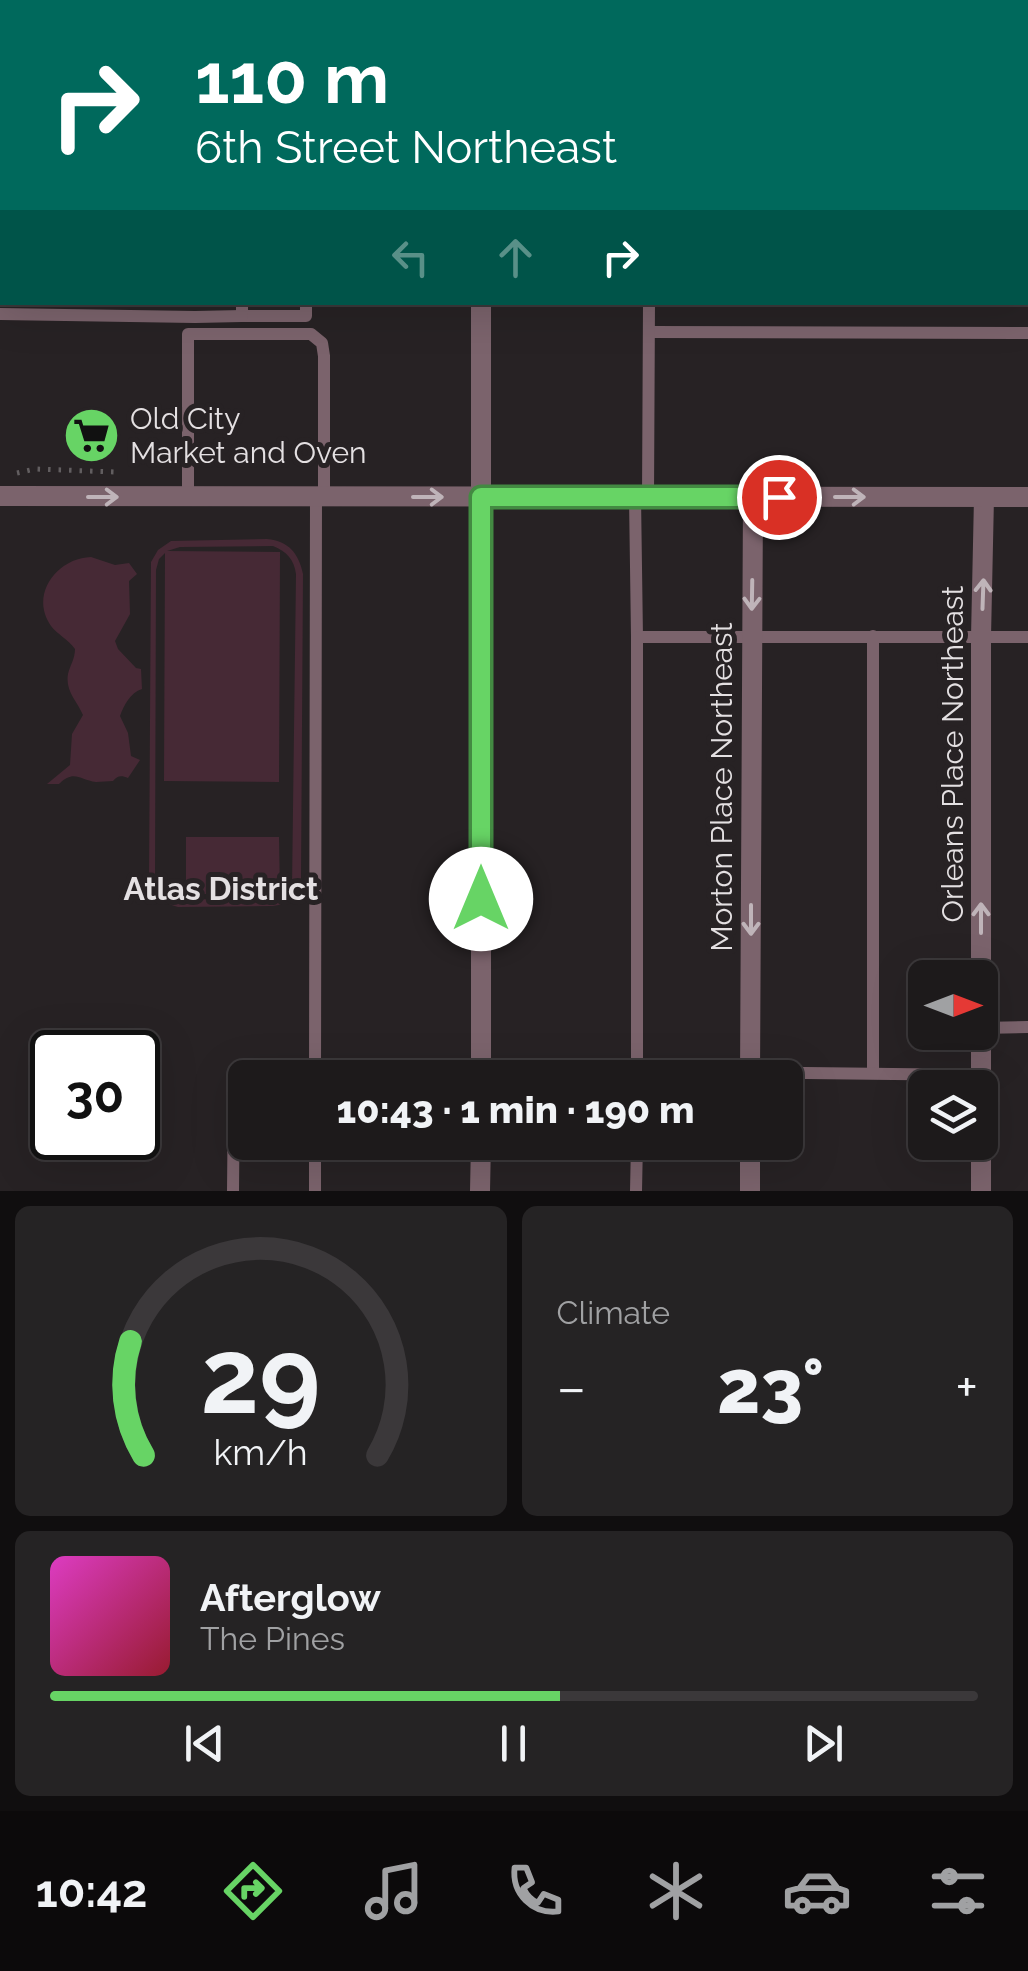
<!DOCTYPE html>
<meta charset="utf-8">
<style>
:root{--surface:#1d1a1b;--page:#252324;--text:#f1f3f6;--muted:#a0a1a3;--line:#3b383a;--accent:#67d465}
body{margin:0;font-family:Raleway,sans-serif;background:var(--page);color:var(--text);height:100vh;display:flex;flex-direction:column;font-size:38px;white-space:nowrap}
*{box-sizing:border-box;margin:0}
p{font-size:32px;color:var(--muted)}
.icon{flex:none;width:55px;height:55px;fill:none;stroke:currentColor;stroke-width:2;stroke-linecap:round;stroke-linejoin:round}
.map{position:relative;height:1191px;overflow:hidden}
.drawer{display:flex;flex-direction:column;gap:15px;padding:15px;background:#100e0f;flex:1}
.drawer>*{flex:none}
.banner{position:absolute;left:0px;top:0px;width:1030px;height:305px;box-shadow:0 10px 40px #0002,0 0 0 2px var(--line);background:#00695c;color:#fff;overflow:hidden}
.needle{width:65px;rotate:90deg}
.buttons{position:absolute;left:908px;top:960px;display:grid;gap:20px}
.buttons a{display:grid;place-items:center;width:90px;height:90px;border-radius:15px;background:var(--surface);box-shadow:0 10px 40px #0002,0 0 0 2px var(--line);font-size:50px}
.speed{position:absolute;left:30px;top:1030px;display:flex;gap:20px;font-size:50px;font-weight:700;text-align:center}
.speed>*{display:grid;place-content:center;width:130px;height:130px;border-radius:50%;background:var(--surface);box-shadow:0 10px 40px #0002,0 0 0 2px var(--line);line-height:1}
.speed .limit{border:5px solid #111;border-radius:15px;background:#fff;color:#111}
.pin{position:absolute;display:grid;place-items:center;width:85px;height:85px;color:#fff;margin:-42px;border:5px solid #fff;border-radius:50%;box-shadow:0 2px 10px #0007}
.me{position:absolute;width:110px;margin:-55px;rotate:0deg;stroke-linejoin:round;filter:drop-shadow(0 0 8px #0008)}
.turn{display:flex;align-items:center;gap:35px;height:210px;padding:0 30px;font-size:45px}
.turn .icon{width:130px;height:130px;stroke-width:2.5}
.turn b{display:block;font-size:70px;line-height:85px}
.lanes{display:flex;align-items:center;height:95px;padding:0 30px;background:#0003;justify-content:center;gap:50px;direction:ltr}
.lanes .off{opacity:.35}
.big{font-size:75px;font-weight:800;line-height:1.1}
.drawer .widget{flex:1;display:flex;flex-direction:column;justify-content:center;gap:15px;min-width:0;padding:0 35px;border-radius:15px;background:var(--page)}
.drawer .dial{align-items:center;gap:0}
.dial svg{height:260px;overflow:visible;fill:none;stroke:var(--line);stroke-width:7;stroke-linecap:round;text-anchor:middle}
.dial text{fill:var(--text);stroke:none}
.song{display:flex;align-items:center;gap:30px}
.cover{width:120px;height:120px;border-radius:15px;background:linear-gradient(135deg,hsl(310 70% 55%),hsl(350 70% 35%))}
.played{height:10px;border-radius:5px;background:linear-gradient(90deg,var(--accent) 55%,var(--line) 55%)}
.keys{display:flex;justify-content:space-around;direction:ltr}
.heat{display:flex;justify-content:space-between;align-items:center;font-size:55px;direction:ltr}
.drawer .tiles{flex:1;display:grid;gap:15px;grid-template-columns:1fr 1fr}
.widget:last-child{grid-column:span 2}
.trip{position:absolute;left:228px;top:1060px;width:575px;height:100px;border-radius:15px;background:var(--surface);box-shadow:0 10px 40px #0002,0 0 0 2px var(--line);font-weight:800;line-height:100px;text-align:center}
.dock{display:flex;height:160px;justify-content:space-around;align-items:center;background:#0c0a0b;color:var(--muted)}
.dock .icon{width:70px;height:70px}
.dock .selected{color:var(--accent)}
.dock b{font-size:45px;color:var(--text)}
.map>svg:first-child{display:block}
</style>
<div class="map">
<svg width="1028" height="1191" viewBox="0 0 1028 1191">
<rect width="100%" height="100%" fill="#272224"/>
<!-- green -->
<g fill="#462935" fill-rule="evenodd">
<path d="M267 539C289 541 299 554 303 574L301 880C297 895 289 904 273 906L178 907C162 903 153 896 149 880L151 562 158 550 171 541ZM273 546C287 552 294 559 296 574L292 887 280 898 273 900 173 899 163 894 155 879 156 570 159 559 165 553 164 781 279 782 280 552 167 551 180 547Z"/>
<path d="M91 557 115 565 129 563 137 574 129 581 130 614 115 641 118 649 136 668 141 669 142 689C130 693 124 705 120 716L128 733 131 756 140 760 128 778C121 775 117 776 113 781 107 781 102 782 96 782 80 780 74 769 59 784H47L70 765 72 734 83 715C77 701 65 691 68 674 70 665 75 659 75 649 68 639 58 635 51 626 29 595 57 558 91 557Z"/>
<polygon points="186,837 279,837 280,894 186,894"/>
</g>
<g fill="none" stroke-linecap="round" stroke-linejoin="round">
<!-- path -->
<polyline stroke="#625e60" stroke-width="5" stroke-dasharray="2.5 8" stroke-linecap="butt" points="17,473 35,469 116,472"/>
<!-- service -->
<g stroke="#7b636c" stroke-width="12">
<polyline points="158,2 158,0"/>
<polyline points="242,302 242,316 306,316 306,302"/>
<polyline points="0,314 195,317 242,316"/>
<polyline points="649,332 1028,333"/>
<polyline points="188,497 188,334 311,334 322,343 324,356 324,497"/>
<polyline points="635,497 637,637"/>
<polyline points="648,497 649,302"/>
<polyline points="981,1028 1028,1027"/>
<polyline points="873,1073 873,636"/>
<polyline points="981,1075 637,1071 637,637 1028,637"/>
<polyline points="315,1078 316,497"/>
<polyline points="315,1142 315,1191"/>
<polyline points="233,1150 304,1151"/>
<polyline points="233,1191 234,1084 245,1085"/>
<polyline points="636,1191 637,1142"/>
</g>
<!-- minor -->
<g stroke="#7b636c" stroke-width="20">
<polyline points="479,0 479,2"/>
<polyline points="0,160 2,160"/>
<polyline points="481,302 481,1078"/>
<polyline points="750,1078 753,497"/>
<polyline points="750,1142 750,1191"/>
<polyline points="480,1191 481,1142"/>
<polyline points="981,1191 981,637 984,497"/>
</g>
<!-- tertiary -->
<polyline stroke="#7b636c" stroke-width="20" points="0,496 1028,497"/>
</g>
<!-- one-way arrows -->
<defs><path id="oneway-shaft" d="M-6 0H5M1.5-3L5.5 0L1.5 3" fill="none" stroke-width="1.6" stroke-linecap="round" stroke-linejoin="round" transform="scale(2.5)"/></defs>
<g stroke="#bfb4b9">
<use href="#oneway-shaft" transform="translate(103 497)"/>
<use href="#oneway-shaft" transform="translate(428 497)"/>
<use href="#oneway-shaft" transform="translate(850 497)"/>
<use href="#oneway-shaft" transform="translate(983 594) rotate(-88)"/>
<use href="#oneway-shaft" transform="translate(752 595) rotate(91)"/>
<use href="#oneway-shaft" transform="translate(981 918) rotate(-90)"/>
<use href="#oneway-shaft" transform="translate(751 920) rotate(90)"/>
</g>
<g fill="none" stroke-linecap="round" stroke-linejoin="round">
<defs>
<polyline id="route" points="481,899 481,497 779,497"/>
</defs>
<!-- route casing -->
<use href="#route" stroke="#438a42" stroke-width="25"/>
<!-- route -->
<use href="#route" stroke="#67d465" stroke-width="18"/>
</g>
<!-- icons -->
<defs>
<symbol id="supermarket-disc" viewBox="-11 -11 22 22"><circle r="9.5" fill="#67d465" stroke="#272224"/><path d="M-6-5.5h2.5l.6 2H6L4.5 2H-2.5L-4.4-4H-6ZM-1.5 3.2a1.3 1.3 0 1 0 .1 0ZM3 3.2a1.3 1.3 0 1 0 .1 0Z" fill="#111"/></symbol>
</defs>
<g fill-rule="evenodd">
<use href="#supermarket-disc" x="60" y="404" width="63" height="63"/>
</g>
<g text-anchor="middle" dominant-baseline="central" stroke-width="10" stroke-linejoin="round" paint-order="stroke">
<!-- poi labels -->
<g font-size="30" fill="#e4e0e2" stroke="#272224" text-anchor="start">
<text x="130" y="418">Old City<tspan x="130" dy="34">Market and Oven</tspan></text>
</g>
<!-- street labels -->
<g font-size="30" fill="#e4e0e2" stroke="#272224">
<text transform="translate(952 754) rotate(-90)">Orleans Place Northeast</text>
<text transform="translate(721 787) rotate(-90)">Morton Place Northeast</text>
</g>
<!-- neighbourhood labels -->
<g font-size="32" font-weight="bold" fill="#e4e0e2" stroke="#272224">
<text x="221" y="888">Atlas District</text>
</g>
</g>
</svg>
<div class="buttons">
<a><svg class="needle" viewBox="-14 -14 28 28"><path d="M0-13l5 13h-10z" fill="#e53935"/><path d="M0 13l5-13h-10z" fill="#a0a1a3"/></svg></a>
<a><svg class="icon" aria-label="layers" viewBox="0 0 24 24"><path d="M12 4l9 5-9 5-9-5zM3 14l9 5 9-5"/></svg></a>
</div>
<div class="speed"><div class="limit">30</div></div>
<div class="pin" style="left:779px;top:497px;background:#d93025"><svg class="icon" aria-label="arrive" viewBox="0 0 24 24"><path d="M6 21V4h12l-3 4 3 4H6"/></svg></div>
<svg class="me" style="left:481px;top:899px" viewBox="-20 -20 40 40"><circle r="19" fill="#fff"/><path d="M0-13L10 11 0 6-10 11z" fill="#67d465"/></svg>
<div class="trip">10:43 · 1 min · 190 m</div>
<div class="banner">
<div class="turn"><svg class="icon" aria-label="right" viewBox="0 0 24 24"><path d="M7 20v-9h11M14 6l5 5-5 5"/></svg><div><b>110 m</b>6th Street Northeast</div></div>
<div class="lanes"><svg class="icon off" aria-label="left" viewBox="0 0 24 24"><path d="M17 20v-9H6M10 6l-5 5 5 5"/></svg><svg class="icon off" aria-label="ahead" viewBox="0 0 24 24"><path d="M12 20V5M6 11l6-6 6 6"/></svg><svg class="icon" aria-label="right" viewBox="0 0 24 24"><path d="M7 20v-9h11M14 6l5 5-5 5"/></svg></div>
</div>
</div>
<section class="drawer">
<div class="tiles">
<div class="widget dial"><svg viewBox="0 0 100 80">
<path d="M14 69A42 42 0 1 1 86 69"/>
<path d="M14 69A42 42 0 0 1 10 34" stroke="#67d465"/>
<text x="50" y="56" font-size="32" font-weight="700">29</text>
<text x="50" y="72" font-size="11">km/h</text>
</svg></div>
<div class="widget"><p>Climate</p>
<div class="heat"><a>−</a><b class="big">23°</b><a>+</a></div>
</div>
<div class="widget">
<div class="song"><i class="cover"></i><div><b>Afterglow</b><p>The Pines</p></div></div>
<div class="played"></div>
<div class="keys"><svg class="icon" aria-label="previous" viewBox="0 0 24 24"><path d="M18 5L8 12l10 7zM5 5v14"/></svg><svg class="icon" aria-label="pause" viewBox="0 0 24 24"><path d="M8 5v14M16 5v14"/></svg><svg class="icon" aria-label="next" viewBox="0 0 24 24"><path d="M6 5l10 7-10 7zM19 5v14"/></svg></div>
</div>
</div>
</section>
<nav class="dock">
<b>10:42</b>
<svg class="icon selected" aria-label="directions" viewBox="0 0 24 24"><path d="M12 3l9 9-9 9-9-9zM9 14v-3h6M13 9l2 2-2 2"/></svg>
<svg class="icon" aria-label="music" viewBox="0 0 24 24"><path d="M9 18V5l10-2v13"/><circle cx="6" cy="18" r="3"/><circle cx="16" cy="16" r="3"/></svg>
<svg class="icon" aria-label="phone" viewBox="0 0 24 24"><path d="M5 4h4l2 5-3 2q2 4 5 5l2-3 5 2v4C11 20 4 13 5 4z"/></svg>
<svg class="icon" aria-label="climate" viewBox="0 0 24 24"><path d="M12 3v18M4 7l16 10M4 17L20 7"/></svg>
<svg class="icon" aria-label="car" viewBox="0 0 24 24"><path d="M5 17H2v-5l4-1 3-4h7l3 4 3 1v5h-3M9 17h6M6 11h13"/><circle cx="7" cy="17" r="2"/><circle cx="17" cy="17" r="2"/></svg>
<svg class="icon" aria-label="filters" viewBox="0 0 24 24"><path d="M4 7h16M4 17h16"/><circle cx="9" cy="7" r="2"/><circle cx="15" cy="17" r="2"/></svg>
</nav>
